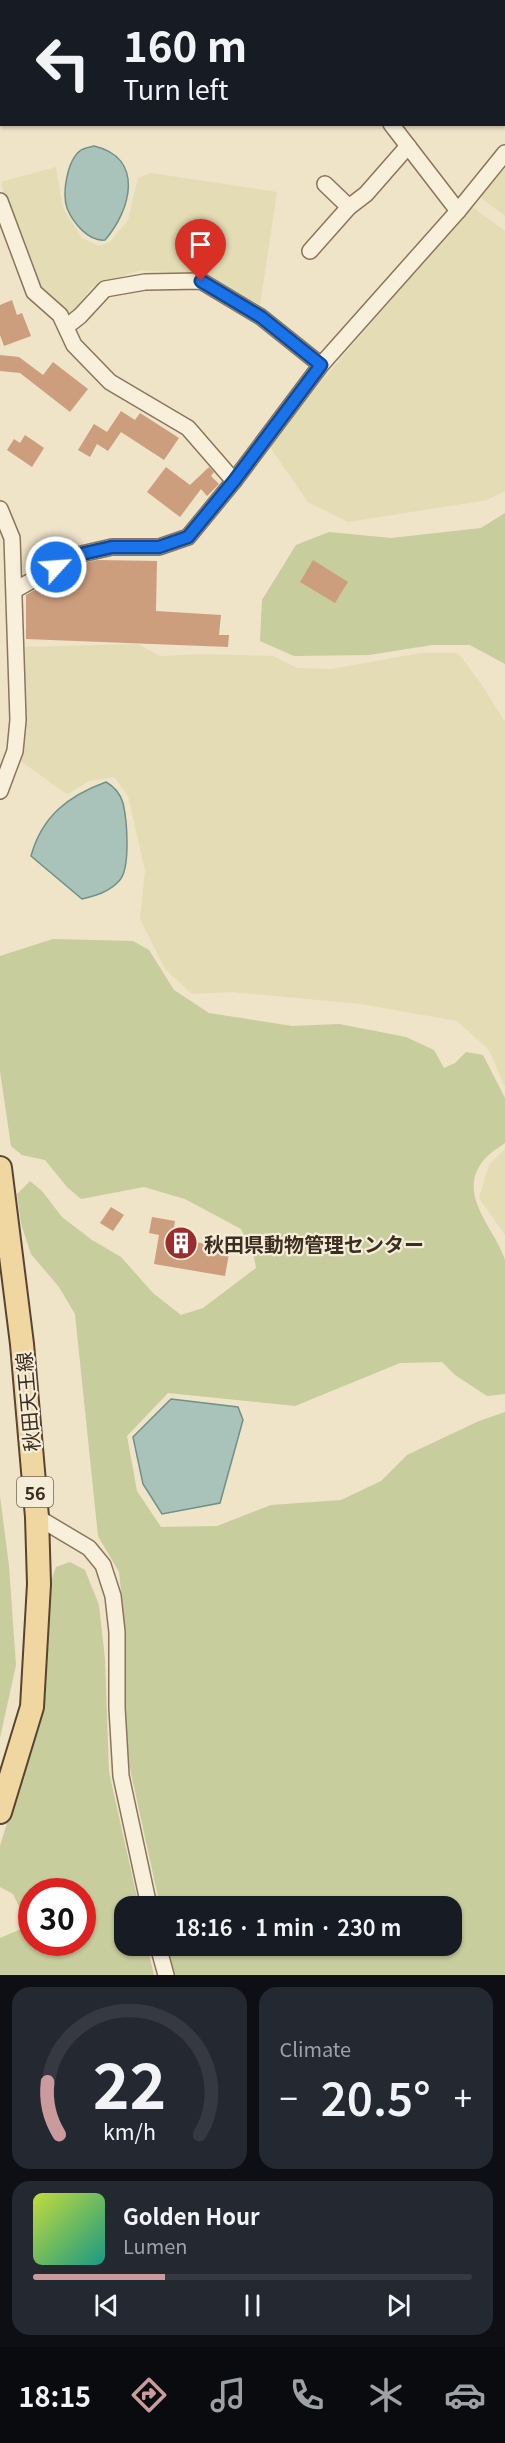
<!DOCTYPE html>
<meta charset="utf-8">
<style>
:root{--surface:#171b24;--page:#242831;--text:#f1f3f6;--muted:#9ea1a6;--line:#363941;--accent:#ca9a9c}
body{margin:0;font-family:Georgia,"Noto Sans JP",serif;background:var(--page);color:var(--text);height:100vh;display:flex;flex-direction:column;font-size:22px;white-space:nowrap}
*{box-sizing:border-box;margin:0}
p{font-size:20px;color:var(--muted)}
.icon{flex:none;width:33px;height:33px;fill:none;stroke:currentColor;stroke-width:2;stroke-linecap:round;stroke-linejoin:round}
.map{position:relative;height:1975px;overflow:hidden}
.drawer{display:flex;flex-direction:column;gap:12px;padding:12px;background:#0d0f14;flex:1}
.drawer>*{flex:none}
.top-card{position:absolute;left:0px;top:0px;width:506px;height:126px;box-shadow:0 2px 4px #0004;background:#171b24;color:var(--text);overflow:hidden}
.speed{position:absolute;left:18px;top:1878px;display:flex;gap:12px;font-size:30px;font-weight:700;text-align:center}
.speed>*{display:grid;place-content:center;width:78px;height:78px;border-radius:50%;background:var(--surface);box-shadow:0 2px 4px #0004;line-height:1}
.speed .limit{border:9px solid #d22;background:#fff;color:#111}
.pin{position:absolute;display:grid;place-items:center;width:51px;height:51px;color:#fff;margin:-62px -26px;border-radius:50% 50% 50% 0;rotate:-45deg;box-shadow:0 0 6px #0007}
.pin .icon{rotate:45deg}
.me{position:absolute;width:66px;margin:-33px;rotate:64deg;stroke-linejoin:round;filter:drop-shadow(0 0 4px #0008)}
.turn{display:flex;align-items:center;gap:21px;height:126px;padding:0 24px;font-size:27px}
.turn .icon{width:78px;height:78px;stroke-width:2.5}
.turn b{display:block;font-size:42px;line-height:51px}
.big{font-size:45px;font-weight:600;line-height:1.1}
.drawer .widget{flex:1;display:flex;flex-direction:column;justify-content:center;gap:9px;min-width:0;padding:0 21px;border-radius:18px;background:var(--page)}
.drawer .dial{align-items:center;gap:0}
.dial svg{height:156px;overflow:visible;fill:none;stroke:var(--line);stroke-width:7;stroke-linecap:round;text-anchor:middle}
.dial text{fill:var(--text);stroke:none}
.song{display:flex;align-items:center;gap:18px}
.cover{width:72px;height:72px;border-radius:9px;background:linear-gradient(135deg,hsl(70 70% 55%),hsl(170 70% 35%))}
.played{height:6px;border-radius:3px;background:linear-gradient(90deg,var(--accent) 30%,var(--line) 30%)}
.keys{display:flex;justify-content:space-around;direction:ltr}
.heat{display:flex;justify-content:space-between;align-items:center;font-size:33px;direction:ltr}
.drawer .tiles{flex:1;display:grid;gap:12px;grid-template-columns:1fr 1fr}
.widget:last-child{grid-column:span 2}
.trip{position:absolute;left:114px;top:1896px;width:348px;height:60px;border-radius:18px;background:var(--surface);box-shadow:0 2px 4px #0004;font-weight:600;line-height:60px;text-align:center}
.menu{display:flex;height:96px;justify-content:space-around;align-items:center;background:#090b0e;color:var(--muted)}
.menu .icon{width:42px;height:42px}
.menu .selected{color:var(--accent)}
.menu b{font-size:27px;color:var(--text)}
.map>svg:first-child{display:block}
</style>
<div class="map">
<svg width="505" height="1975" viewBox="0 0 505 1975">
<rect width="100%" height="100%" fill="#efe3c8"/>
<!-- farmland -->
<g fill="#e4dcb5">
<polygon points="505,165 505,216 480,197"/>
<polygon points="56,167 63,208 82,238 99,246 110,242 128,220 138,178 151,173 277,192 260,305 208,275 140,270 92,287 70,316 38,288 12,224 1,182"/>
<polygon points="471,206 505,231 505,491 487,500 348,522 308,502 268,444"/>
<polygon points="138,644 160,656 205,654 273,656 297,668 331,669 421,653 458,653 482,685 505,722 505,1087 489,1050 457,1021 361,1004 232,992 192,994 165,969 140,919 145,870 128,796 114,777 89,781 67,794 22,762 25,735 25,647"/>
<polygon points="505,1149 505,1235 479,1198 489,1165"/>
</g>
<!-- green -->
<g fill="#c7cd9c" fill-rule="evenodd">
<polygon points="505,513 505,664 470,645 432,645 369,655 294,656 260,641 262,600 296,545 329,532 391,538 481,528"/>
<path d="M53 939 133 941 149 950 174 990 209 1013 292 1026 339 1024 406 1037 434 1050 444 1068 455 1063 466 1052 483 1055 505 1098V1143C498 1148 488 1154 483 1161 456 1195 495 1228 505 1260V1394L487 1396 455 1375 442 1362 400 1363 295 1406 168 1393 127 1436 137 1491 161 1527 217 1526 271 1505 341 1500 381 1481 407 1455 479 1421 505 1412V1975H174L168 1946H452V1906H160L129 1764 123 1694V1609L119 1572 98 1536 75 1314 59 1287 31 1254 21 1224 17 1194 30 1181 42 1191 62 1217 92 1240 121 1257 153 1293 181 1315 203 1308 256 1268 253 1252 241 1229 185 1199 144 1187 81 1199 67 1187 45 1160 22 1155 11 1146 0 1071V956Z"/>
<polygon points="0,1496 9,1566 16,1665 0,1738"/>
<path d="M70 1562 85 1570 99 1605 105 1659 109 1772 139 1906H124V1946H147L154 1975H0V1938L21 1929 23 1915 13 1894 0 1887V1846L35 1732 48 1632 50 1584 56 1567ZM32 1892H82V1942H32Z"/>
</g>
<!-- water -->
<g fill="#a9c3bb" stroke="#6f9189" stroke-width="1.5">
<path d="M94 146C145 158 131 210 105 240 89 242 73 223 67 208 62 193 67 160 81 150 84 148 90 147 94 146Z"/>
<path d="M106 782C115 787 120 793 123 803 127 820 131 869 119 881 109 892 95 896 82 899L31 856C42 816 68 796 106 782Z"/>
<polygon points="171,1399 238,1407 243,1420 220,1503 162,1514 143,1484 133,1437"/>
</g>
<!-- building -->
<g fill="#cc9e7e">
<polygon points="12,300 17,315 22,313 31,336 4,346 0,335 0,305"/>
<polygon points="0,355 19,357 43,375 53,362 88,389 70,412 20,373 0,371"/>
<polygon points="121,411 135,420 140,413 179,438 164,460 121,432 108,451 97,444 90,457 78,450 94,424 107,432"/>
<polygon points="25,435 44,448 32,467 7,450 14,439 20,443"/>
<polygon points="166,467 190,485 209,467 214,472 211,476 219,484 207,496 201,489 180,517 147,492"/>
<polygon points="97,560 157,561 156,611 221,615 219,635 229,635 228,647 26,639 26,595 35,590 44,590 44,585 53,580 58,580 58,577 67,572 72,572 72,569 81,564"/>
<polygon points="313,560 348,582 335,603 300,582"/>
<polygon points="111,1207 124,1215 113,1231 100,1223"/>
<polygon points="152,1217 175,1221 172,1238 230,1248 225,1276 154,1264 159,1235 149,1233"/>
</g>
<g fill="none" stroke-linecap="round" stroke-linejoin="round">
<defs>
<g id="street">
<polyline points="97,0 98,2"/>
<polyline points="481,0 483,2"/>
<polyline points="157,2 157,0"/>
<polyline points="504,18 505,19"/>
<polyline points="0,25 2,26"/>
<polyline points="0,73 2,71"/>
<polyline points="391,124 458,211"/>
<polyline points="325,184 349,207"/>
<polyline points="0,201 34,292 60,315 74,345 110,382 188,428 234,481"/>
<polyline points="310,251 349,207 366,194 408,146"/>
<polyline points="66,327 80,316 105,289 145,282 201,281 261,317 321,365"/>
<polyline points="0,509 12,538 18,720 15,751 0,791"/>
<polyline points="15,590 77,555 112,547 159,547 188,537 234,481 321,365 458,211 505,153"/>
<polyline points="37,1517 89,1548 103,1565 113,1596 117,1632 117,1708 121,1776 149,1906"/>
<polyline points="158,1946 166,1975"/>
</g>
<polyline id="primary" points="0,1168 22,1344 37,1517 39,1584 32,1707 0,1812"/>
</defs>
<!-- street casing -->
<use href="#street" stroke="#8b755d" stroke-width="18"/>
<!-- primary casing -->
<use href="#primary" stroke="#594331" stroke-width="26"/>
<!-- street -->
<use href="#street" stroke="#f9f0dc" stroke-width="15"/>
<!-- primary -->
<use href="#primary" stroke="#f0d7a1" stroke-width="22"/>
</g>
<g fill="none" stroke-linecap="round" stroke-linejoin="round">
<defs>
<polyline id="route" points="56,567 77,555 112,547 159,547 188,537 234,481 321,365 261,317 201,281"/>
</defs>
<!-- route casing -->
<use href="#route" stroke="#114b97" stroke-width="15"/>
<!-- route -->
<use href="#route" stroke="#1a73e8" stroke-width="10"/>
</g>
<!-- icons -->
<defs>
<symbol id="building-disc" viewBox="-11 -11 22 22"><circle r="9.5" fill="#9a2d2e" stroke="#f6edd8"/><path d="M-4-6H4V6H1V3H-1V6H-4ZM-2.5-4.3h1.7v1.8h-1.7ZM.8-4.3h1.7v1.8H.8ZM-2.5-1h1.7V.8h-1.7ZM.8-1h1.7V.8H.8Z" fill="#fff"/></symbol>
</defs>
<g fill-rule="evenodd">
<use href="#building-disc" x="162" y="1224" width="38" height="38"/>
</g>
<g text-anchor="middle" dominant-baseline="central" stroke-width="4.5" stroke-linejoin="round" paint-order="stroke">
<!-- shield labels -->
<rect fill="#f6edd8" stroke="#736757" stroke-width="1.5" x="17" y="1477" width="36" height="30" rx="4.5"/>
<g font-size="18" font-weight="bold" fill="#3b2d20">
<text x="35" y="1492">56</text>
</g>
<!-- poi labels -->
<g font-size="20" font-weight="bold" fill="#3b2d20" stroke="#f6edd8" text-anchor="start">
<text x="204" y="1243">秋田県動物管理センター</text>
</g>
<!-- street labels -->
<g font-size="20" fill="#3b2d20" stroke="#f6edd8">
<text transform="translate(27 1402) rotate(-95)">秋田天王線</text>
</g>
</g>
</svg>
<div class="speed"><div class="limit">30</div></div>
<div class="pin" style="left:201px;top:281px;background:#d93025"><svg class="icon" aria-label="arrive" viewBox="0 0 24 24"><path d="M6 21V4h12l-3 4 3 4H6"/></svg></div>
<svg class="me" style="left:56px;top:567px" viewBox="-20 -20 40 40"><circle r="17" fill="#1a73e8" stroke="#fff" stroke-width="3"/><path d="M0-11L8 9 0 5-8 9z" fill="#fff"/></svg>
<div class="trip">18:16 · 1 min · 230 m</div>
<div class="top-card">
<div class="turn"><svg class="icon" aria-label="left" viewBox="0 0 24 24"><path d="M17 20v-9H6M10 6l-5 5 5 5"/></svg><div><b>160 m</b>Turn left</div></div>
</div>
</div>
<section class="drawer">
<div class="tiles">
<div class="widget dial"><svg viewBox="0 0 100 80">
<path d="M14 69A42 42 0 1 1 86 69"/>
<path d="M14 69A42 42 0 0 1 8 42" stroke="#ca9a9c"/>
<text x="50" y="56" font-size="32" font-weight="700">22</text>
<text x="50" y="72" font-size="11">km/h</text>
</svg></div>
<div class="widget"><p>Climate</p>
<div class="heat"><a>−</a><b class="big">20.5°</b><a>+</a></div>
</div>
<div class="widget">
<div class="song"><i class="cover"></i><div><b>Golden Hour</b><p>Lumen</p></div></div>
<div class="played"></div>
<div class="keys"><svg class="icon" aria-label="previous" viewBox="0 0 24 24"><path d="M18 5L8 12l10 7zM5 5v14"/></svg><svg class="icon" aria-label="pause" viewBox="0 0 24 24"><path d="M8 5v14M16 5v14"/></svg><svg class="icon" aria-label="next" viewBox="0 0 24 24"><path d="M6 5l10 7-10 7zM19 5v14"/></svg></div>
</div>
</div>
</section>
<nav class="menu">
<b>18:15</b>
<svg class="icon selected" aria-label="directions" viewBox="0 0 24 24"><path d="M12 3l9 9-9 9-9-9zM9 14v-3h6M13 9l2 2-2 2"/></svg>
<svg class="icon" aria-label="music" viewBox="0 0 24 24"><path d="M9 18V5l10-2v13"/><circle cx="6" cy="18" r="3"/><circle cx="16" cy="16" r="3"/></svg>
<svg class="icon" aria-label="phone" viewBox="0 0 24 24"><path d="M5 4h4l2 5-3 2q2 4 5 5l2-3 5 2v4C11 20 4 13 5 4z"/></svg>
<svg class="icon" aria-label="climate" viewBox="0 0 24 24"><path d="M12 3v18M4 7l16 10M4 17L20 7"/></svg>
<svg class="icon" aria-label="car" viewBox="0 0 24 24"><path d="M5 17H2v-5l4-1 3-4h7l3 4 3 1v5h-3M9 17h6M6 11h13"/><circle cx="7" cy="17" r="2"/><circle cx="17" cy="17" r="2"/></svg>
</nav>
